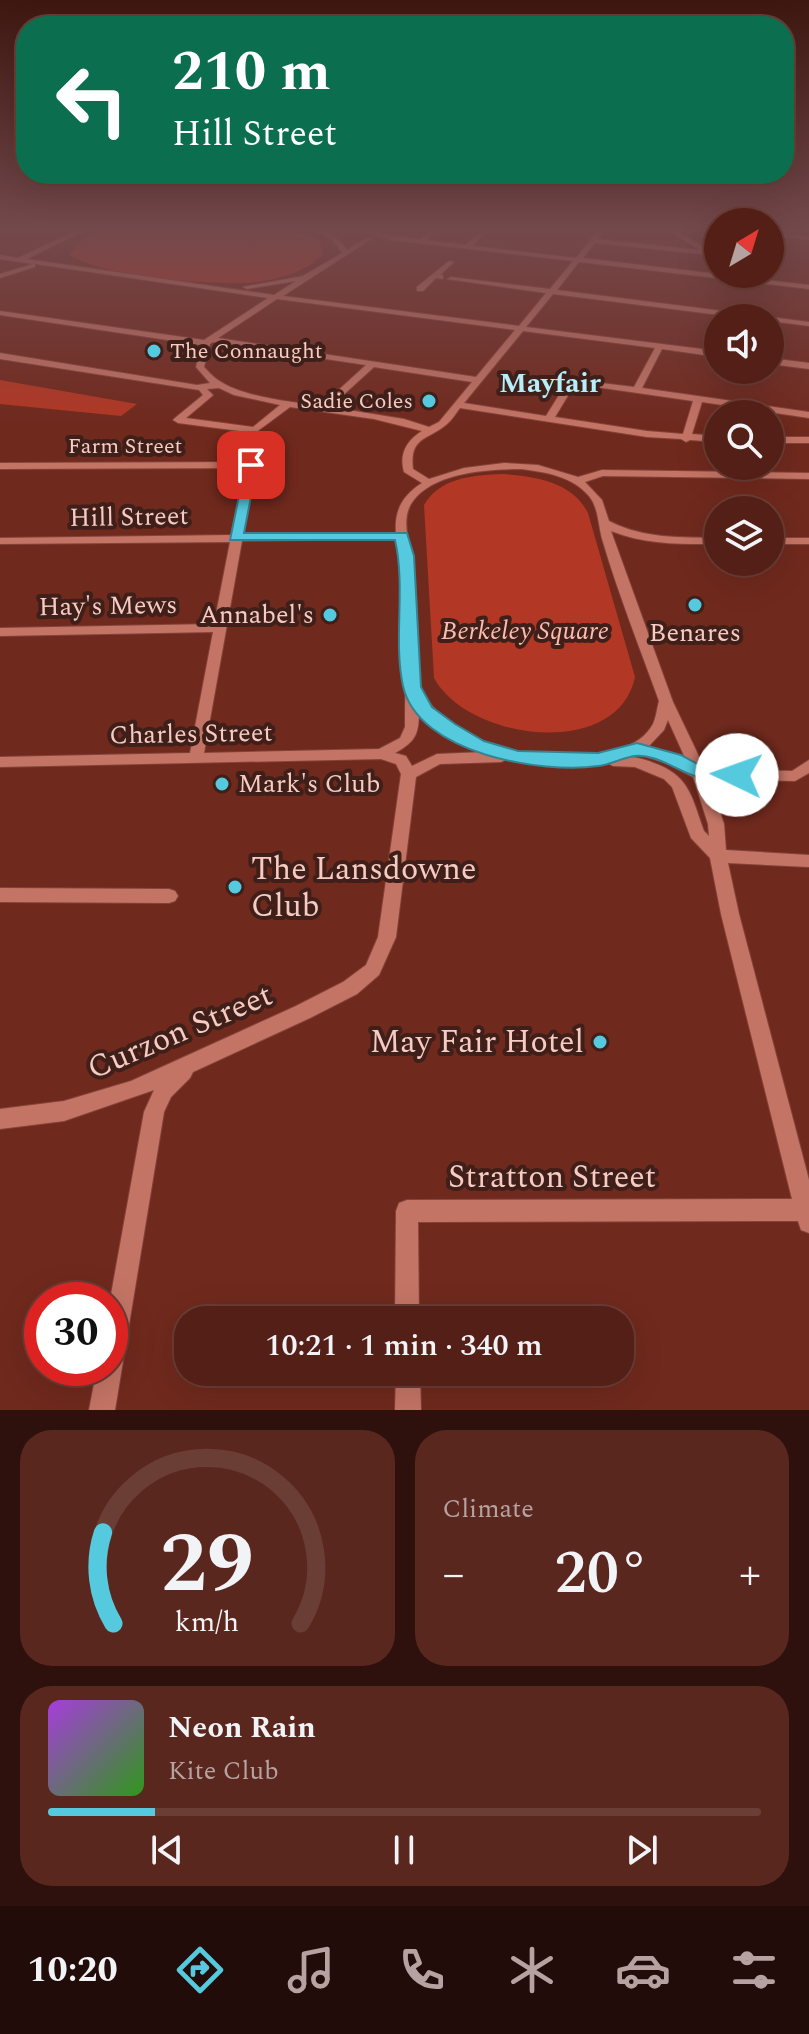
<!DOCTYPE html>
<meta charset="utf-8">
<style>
:root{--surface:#541f16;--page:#5a271f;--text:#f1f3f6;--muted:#b5a2a1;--line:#6a3d35;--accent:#55cadf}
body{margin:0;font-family:Spectral,serif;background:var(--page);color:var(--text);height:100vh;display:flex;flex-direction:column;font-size:30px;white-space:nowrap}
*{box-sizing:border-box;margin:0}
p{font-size:26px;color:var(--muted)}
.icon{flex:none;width:44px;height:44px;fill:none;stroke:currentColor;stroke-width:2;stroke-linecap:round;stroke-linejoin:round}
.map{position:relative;height:1410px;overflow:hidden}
.side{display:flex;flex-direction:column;gap:20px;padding:20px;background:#2e110c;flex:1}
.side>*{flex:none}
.hud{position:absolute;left:16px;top:16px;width:778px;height:168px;border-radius:32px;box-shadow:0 8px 32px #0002,0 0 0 2px var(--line);background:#0b6e4f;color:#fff;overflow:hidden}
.needle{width:52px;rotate:38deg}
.controls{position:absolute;left:704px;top:208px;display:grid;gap:16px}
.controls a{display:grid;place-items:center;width:80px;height:80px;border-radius:50%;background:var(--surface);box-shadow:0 8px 32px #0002,0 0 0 2px var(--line);font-size:40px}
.speed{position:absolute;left:24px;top:1282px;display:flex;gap:16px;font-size:40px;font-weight:700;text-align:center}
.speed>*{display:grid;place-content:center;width:104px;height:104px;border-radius:50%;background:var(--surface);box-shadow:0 8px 32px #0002,0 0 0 2px var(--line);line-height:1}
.speed .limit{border:12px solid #d22;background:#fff;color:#111}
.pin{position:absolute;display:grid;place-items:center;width:68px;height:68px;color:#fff;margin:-34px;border-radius:16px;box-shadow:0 4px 12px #0006}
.me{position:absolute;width:88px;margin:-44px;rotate:273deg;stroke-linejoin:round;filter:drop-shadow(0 0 6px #0008)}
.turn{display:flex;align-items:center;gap:28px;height:168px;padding:0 24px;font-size:36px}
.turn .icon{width:104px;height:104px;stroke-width:2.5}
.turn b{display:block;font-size:56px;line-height:68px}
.big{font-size:60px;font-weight:600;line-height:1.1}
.side .card{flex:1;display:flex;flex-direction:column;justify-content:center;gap:12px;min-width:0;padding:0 28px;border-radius:32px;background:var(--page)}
.side .dial{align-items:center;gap:0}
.dial svg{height:208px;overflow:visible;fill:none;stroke:var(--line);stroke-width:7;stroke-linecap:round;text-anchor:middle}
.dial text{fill:var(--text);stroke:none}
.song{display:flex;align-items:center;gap:24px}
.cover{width:96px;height:96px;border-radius:12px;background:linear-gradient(135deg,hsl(280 70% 55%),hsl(110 70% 35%))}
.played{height:8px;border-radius:4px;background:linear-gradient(90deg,var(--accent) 15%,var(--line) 15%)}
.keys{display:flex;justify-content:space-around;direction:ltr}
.heat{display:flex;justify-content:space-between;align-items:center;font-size:44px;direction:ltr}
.side .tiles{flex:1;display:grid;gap:20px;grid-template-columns:1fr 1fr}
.card:last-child{grid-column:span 2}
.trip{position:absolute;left:174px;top:1306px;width:460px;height:80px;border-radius:32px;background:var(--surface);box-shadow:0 8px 32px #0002,0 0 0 2px var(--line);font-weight:600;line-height:80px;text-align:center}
.tabs{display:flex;height:128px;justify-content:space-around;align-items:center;background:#220c09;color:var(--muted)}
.tabs .icon{width:56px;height:56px}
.tabs .active{color:var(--accent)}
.tabs b{font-size:36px;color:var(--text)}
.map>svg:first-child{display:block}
</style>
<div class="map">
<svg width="809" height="1410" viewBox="0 0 809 1410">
<rect width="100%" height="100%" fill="#70291d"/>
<!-- green -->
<g fill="#b23724">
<path d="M105 228H289L320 240 323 254C309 270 283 278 263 281 226 288 99 276 70 255L77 243Z"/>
<polygon points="0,380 137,404 121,416 0,404"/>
<path d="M502 474C533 476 572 481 588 513L635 677C618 760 468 741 434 678L424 505C439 478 473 475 502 474Z"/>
</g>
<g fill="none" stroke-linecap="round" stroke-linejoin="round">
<defs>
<g id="minor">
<path d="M81 228H90L27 259 274 295 296 281 247 289 243 287 303 276 342 253 332 239 309 228C326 228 337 237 347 250L368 237 373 238 283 296 519 326 546 293 447 279 451 277 550 289 573 261 391 240 366 233 335 228C365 228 391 236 420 239L434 228H441L427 240 466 245 483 228H490L473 246 576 258 600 228H607L598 239 699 250 665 228H673L713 253 710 255 595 243 583 258 809 285V289L579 262 557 290 762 316 766 318H743L553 294 526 327 718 351V357L662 349 642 388 809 412V418L702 402 692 434 718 436V442L690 440 686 442 681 439 647 437 460 408C456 413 452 420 447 424 429 440 409 436 413 469L429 479 464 468 504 463 538 465 578 477 602 470 809 473V479L603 476 585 482 602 500 609 521C644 539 680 537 718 538V544C681 544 646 545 611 531L673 702 705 769 792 771 809 760V773L795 781 709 779 724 824 726 850 809 855V867L728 863 739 914 809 1180V1233L801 1230 798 1221 418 1222 419 1320H395L396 1211 399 1203 407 1200 792 1199 721 914 710 858 691 838 672 787 664 779 635 767 613 766 606 762 560 766 507 759 501 762 440 764 416 777 396 937 379 975 357 994 310 1018 193 1072 190 1078 171 1097 164 1112 115 1410H89L97 1368H110V1300L144 1112 154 1090 64 1121 0 1129V1109L64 1101 131 1081 296 1006 343 982 366 965 378 937 401 774 396 764 381 759 0 767V757L190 753 213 632 0 636V628L214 624 230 542 0 544V538L232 535 245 468 0 469V463L246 462 248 451 253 448 258 451 243 535 396 533C394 510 403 495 422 483L404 472C399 454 406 441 422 431L374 419 290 407 255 433 178 423 173 420 175 418 203 395 199 390 0 359V353L197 385 210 383 196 367 201 345 0 315V311L204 340 268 298 35 264V267L0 278V274L33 264 0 259V255L18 258ZM277 299 515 330 476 377 218 338ZM523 331 655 348 634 387 569 379 546 416 464 403ZM213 342 366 365 321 406C291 402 242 397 218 380 213 377 208 371 204 367L210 344ZM374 367 472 382 439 422 429 427 404 419 330 407ZM575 384 693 401 683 434 647 431 555 417ZM219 388 234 395 280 405 253 427 186 418 211 397 213 395 207 389ZM521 469C545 472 572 476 589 496 599 508 598 527 603 542 619 596 640 648 659 701 657 708 656 718 653 724 627 772 516 757 476 739 457 730 441 718 429 702 425 698 420 691 419 686 416 676 418 661 418 650 417 616 417 581 410 547 406 532 403 514 413 501 434 472 489 469 521 469ZM397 539C409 600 405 665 405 727L400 738 379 749 204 753 242 541ZM419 709C437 730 458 744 485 752L437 754 412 766 406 756 395 753C417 741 419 733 419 709ZM668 720 686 760 648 747 664 730ZM635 753 669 764 693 777 708 824 709 836 704 831C693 802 691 778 659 765 649 761 640 757 628 757Z"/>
<polygon points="779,228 785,228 788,234 809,236 809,240 784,237"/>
<polygon points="449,261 454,262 440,275 443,275 443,279 436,278 423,291 417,291 417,287"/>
<polygon points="770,317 809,322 809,326 770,321 770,318 767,318"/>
<polygon points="770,358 809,363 809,369 770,364"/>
<rect x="770" y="437" width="39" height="6"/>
<rect x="770" y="538" width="39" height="6"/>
<polygon points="0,888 169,889 175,891 178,896 175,901 169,903 0,902"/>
<polygon points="396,1372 420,1372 421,1410 395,1410"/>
</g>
</defs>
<!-- minor casing -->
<use href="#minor" stroke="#83443b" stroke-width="2"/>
<!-- minor -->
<use href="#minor" fill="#c47465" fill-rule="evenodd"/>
</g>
<!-- sky -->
<linearGradient id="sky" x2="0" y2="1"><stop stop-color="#3e1710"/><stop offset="0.54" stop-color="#74494c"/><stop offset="1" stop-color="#74494c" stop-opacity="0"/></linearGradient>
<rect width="809" height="426" fill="url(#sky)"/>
<!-- route -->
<path fill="#55cadf" stroke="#378391" stroke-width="2" d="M246 462 257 465 244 533H407L414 556 421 687 432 707 455 724 484 741 518 751 598 753 637 743 681 755 703 767 744 770 747 775 744 779C695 793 667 752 634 756 622 758 610 765 598 766 542 774 418 754 403 686 393 640 406 588 395 540H230Z"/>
<!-- markers -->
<g fill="#55cadf" stroke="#3f1f19" stroke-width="3">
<circle cx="154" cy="351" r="8"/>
<circle cx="429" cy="401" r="8"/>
<circle cx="695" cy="605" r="8"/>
<circle cx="330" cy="615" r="8"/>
<circle cx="222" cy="784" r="8"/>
<circle cx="235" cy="887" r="8"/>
<circle cx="600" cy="1042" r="8"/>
</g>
<g text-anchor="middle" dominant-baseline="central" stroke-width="8" stroke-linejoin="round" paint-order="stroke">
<!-- far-poi labels -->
<g font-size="22" fill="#f7cbc1" stroke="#3f1f19" text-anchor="start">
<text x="170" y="351">The Connaught</text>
<text x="413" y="401" text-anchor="end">Sadie Coles</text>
</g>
<!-- far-street labels -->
<g font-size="22" fill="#f7cbc1" stroke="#3f1f19">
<text x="125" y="446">Farm Street</text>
</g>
<!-- street labels -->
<g font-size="26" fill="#f7cbc1" stroke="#3f1f19">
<text transform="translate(129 517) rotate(-1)">Hill Street</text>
<text transform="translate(108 606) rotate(-1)">Hay's Mews</text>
<text transform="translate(191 734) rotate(-1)">Charles Street</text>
</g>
<!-- poi labels -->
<g font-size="26" fill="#f7cbc1" stroke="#3f1f19" text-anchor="end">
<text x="314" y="615">Annabel's</text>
<text x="695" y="633" text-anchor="middle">Benares</text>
<text x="238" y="784" text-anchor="start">Mark's Club</text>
</g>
<!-- park labels -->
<g font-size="26" font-style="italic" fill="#fcbcaf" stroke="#3f1f19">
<text x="525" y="631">Berkeley Square</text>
</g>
<!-- far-district labels -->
<g font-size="28" font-weight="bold" fill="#b6effb" stroke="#3f1f19">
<text x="550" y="383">Mayfair</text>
</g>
<!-- near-poi labels -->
<g font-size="32" fill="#f7cbc1" stroke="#3f1f19" text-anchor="start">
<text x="251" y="869">The Lansdowne<tspan x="251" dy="37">Club</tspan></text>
<text x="584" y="1042" text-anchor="end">May Fair Hotel</text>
</g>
<!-- near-street labels -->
<g font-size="32" fill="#f7cbc1" stroke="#3f1f19">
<text transform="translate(180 1032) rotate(-23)">Curzon Street</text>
<text x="552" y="1177">Stratton Street</text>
</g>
</g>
</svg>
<div class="controls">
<a><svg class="needle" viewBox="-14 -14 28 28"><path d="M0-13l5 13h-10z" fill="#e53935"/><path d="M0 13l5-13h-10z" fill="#b5a2a1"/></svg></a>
<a><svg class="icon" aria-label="sound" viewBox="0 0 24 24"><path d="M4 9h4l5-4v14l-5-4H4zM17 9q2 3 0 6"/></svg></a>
<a><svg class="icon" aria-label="search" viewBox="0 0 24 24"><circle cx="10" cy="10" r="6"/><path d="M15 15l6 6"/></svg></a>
<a><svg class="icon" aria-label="layers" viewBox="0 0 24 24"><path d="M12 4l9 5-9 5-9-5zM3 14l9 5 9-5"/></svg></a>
</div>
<div class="speed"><div class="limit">30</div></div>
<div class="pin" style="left:251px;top:465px;background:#d93025"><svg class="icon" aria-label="arrive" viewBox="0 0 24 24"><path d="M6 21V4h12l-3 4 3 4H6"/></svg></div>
<svg class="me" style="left:737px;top:775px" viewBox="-20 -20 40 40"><circle r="19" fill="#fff"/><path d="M0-13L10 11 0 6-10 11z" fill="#55cadf"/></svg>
<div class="trip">10:21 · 1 min · 340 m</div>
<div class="hud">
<div class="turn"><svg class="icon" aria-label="left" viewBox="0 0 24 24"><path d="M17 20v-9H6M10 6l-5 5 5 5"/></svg><div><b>210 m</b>Hill Street</div></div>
</div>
</div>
<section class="side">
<div class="tiles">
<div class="card dial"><svg viewBox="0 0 100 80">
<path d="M14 69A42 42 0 1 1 86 69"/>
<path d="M14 69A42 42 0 0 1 10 34" stroke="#55cadf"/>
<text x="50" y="56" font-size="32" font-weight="700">29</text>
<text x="50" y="72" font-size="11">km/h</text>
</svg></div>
<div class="card"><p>Climate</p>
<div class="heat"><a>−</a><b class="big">20°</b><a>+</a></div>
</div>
<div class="card">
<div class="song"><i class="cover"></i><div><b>Neon Rain</b><p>Kite Club</p></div></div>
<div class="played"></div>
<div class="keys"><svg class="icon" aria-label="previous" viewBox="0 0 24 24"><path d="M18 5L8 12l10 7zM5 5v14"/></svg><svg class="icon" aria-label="pause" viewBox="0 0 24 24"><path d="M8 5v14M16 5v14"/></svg><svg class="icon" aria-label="next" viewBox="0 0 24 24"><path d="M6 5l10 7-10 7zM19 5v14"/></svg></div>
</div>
</div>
</section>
<nav class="tabs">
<b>10:20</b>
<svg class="icon active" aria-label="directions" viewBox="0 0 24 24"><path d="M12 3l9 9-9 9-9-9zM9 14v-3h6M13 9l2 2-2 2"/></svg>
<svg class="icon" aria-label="music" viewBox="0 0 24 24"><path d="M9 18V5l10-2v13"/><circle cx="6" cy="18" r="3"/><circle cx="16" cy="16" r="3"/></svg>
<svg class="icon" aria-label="phone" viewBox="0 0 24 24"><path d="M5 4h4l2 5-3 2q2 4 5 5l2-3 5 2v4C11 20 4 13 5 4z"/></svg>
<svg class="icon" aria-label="climate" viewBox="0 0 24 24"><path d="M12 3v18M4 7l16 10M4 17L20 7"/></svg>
<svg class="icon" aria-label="car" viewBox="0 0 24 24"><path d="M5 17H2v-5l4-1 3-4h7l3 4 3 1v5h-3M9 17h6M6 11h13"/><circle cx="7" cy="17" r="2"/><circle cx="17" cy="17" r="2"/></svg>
<svg class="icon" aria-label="filters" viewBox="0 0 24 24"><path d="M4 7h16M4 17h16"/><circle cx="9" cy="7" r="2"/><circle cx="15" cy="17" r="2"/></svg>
</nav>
